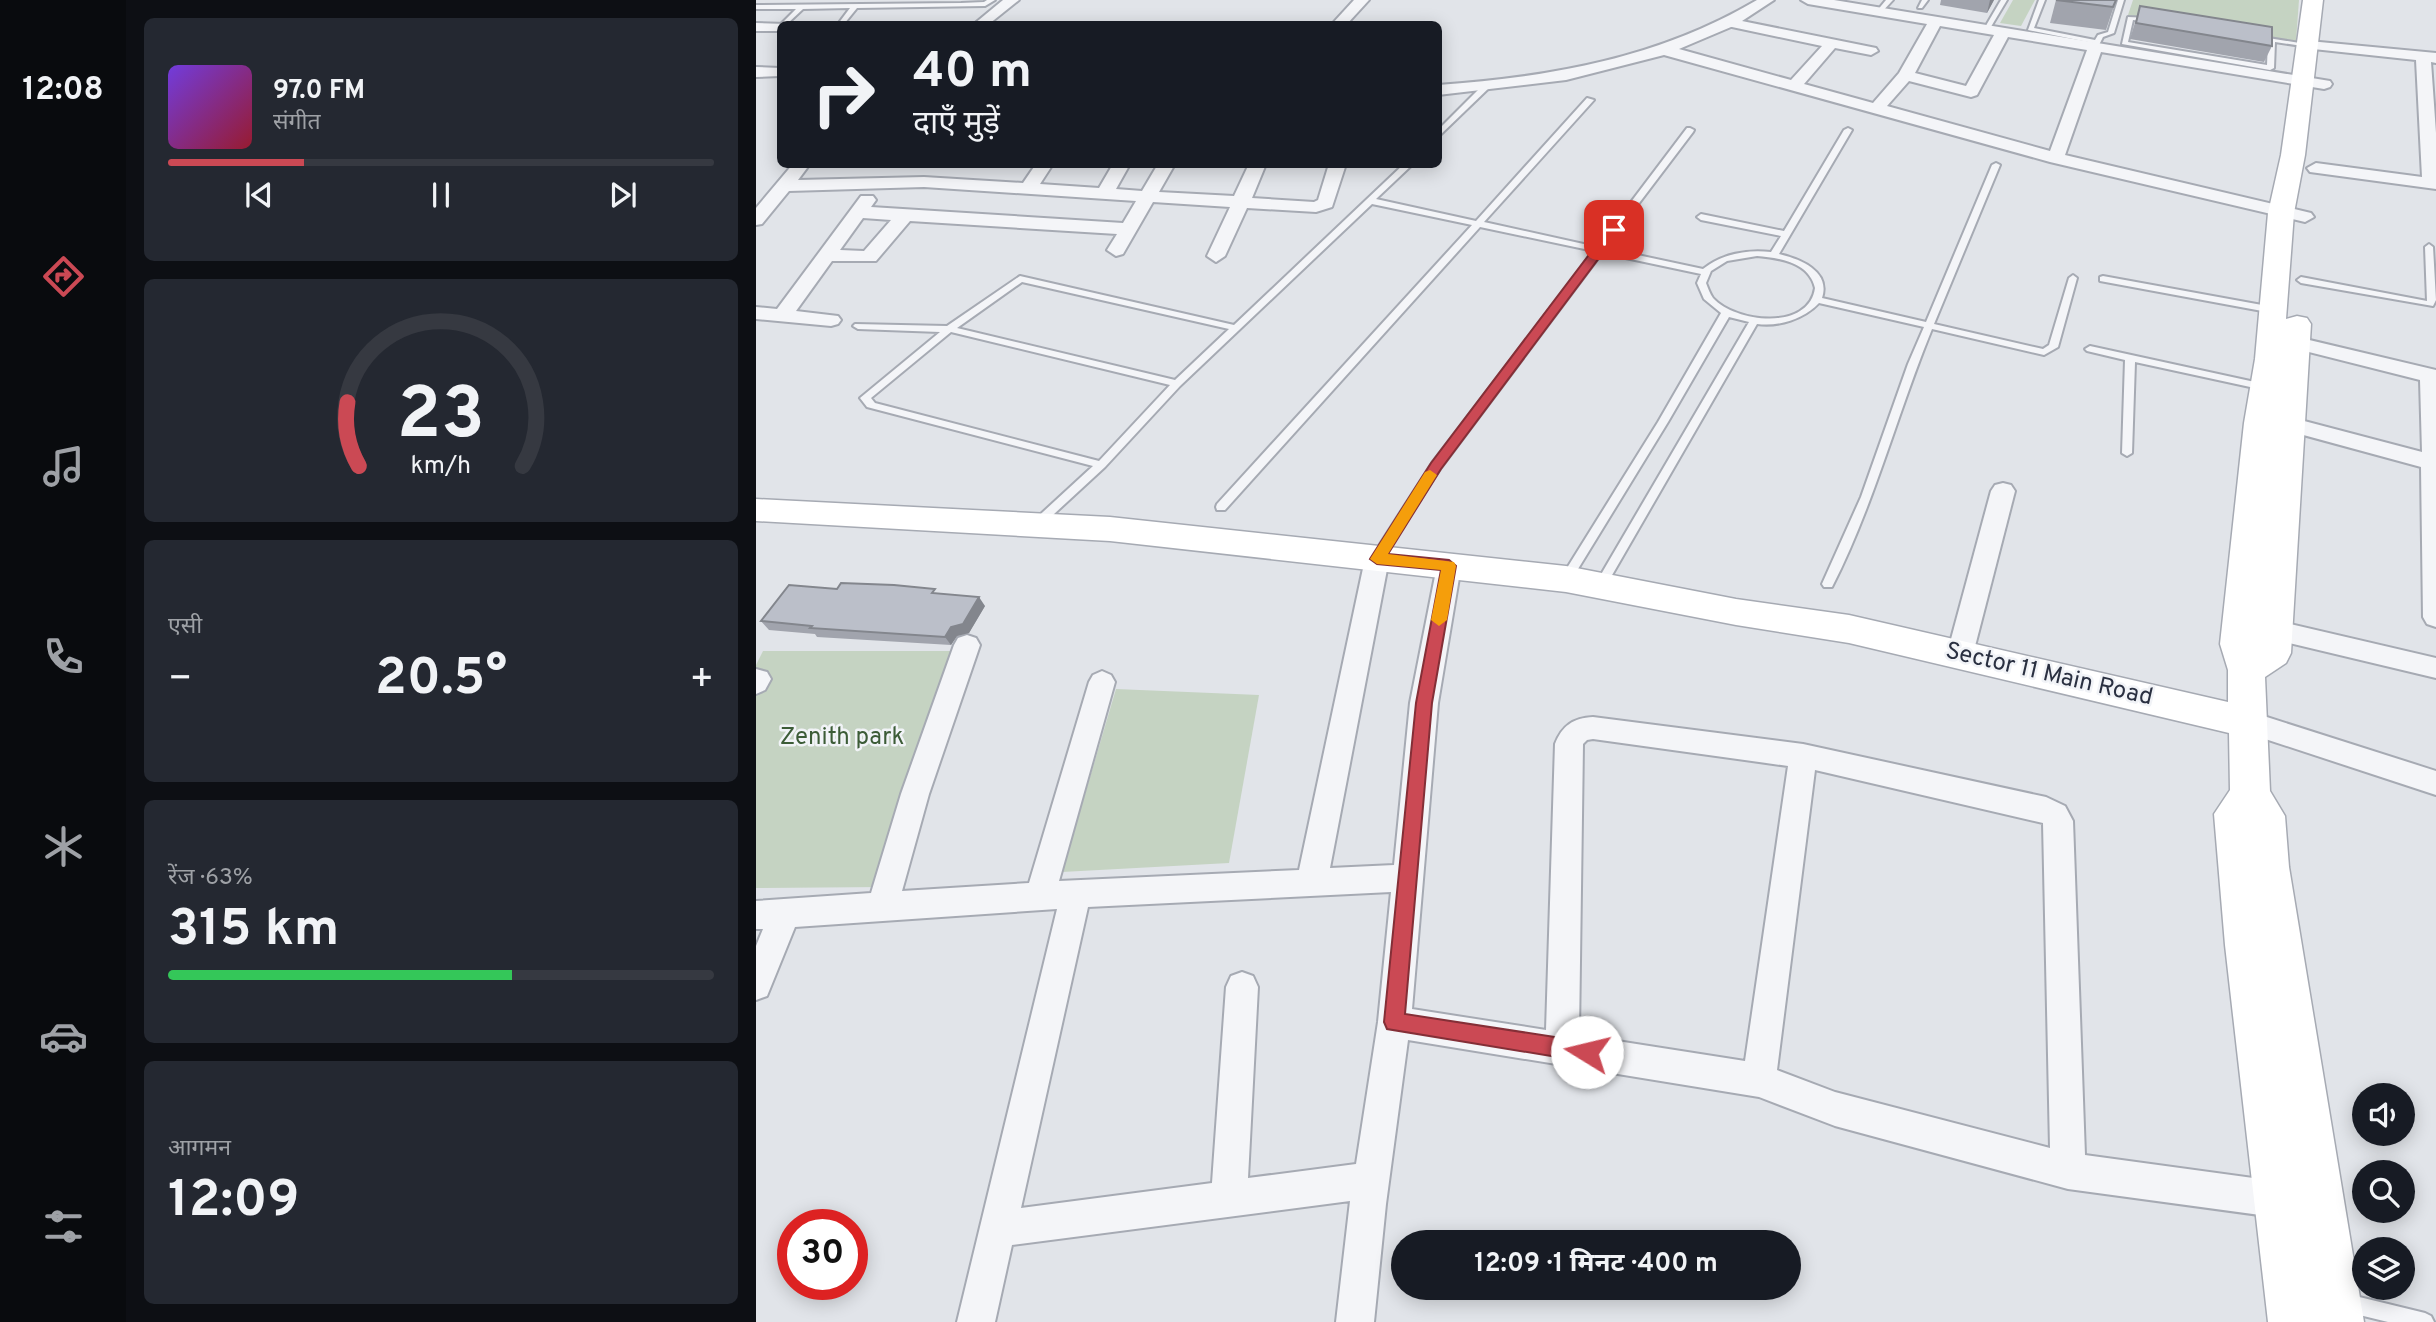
<!DOCTYPE html>
<html lang="hi">
<meta charset="utf-8">
<style>
:root{--surface:#171b24;--page:#242831;--text:#f1f3f6;--muted:#9ea1a6;--line:#363941;--accent:#cb4954}
body{margin:0;font-family:Overpass,"Noto Sans Devanagari",sans-serif;background:var(--page);color:var(--text);height:100vh;display:flex;flex-direction:column;font-size:26px;white-space:nowrap}
*{box-sizing:border-box;margin:0}
p{font-size:23px;color:var(--muted)}
.icon{flex:none;width:38px;height:38px;fill:none;stroke:currentColor;stroke-width:2;stroke-linecap:round;stroke-linejoin:round}
.map{position:relative;flex:1;overflow:hidden}
.side{display:flex;flex-direction:column;gap:18px;padding:18px;background:#0d0f14;width:630px}
.side>*{flex:none}
.top-card{position:absolute;left:21px;top:21px;width:665px;height:147px;border-radius:10px;box-shadow:0 4px 18px #0003;background:#171b24;color:var(--text);overflow:hidden}
.fabs{position:absolute;left:1596px;top:1083px;display:grid;gap:14px}
.fabs a{display:grid;place-items:center;width:63px;height:63px;border-radius:50%;background:var(--surface);box-shadow:0 4px 18px #0003;font-size:35px}
.speed{position:absolute;left:21px;top:1209px;display:flex;gap:14px;font-size:35px;font-weight:700;text-align:center}
.speed>*{display:grid;place-content:center;width:91px;height:91px;border-radius:50%;background:var(--surface);box-shadow:0 4px 18px #0003;line-height:1}
.speed .limit{border:10px solid #d22;background:#fff;color:#111}
.pin{position:absolute;display:grid;place-items:center;width:60px;height:60px;color:#fff;margin:-30px;border-radius:14px;box-shadow:0 4px 10px #0006}
.me{position:absolute;width:77px;margin:-38px;rotate:279deg;stroke-linejoin:round;filter:drop-shadow(0 0 5px #0008)}
.turn{display:flex;align-items:center;gap:24px;height:147px;padding:0 21px;font-size:32px}
.turn .icon{width:91px;height:91px;stroke-width:2.5}
.turn b{display:block;font-size:49px;line-height:60px}
.big{font-size:52px;font-weight:700;line-height:1.1}
.side .card{flex:1;display:flex;flex-direction:column;justify-content:center;gap:10px;min-width:0;padding:0 24px;border-radius:10px;background:var(--page)}
.side .dial{align-items:center;gap:0}
.dial svg{height:182px;overflow:visible;fill:none;stroke:var(--line);stroke-width:7;stroke-linecap:round;text-anchor:middle}
.dial text{fill:var(--text);stroke:none}
.song{display:flex;align-items:center;gap:21px}
.cover{width:84px;height:84px;border-radius:10px;background:linear-gradient(135deg,hsl(260 70% 55%),hsl(350 70% 35%))}
.played{height:7px;border-radius:4px;background:linear-gradient(90deg,var(--accent) 25%,var(--line) 25%)}
.keys{display:flex;justify-content:space-around;direction:ltr}
.heat{display:flex;justify-content:space-between;align-items:center;font-size:38px;direction:ltr}
.charge{height:10px;border-radius:5px;background:linear-gradient(90deg,#34c759 63%,var(--line) 0)}
.trip{position:absolute;left:635px;top:1230px;width:410px;height:70px;border-radius:35px;background:var(--surface);box-shadow:0 4px 18px #0003;font-weight:700;line-height:70px;text-align:center}
main{display:flex;flex:1;min-height:0}
.tabs{display:flex;flex-direction:column;width:126px;justify-content:space-around;align-items:center;background:#090b0e;color:var(--muted)}
.tabs .icon{width:49px;height:49px}
.tabs .active{color:var(--accent)}
.tabs b{font-size:32px;color:var(--text)}
.map>svg:first-child{display:block}
</style>
<main>
<nav class="tabs">
<b>12:08</b>
<svg class="icon active" aria-label="directions" viewBox="0 0 24 24"><path d="M12 3l9 9-9 9-9-9zM9 14v-3h6M13 9l2 2-2 2"/></svg>
<svg class="icon" aria-label="music" viewBox="0 0 24 24"><path d="M9 18V5l10-2v13"/><circle cx="6" cy="18" r="3"/><circle cx="16" cy="16" r="3"/></svg>
<svg class="icon" aria-label="phone" viewBox="0 0 24 24"><path d="M5 4h4l2 5-3 2q2 4 5 5l2-3 5 2v4C11 20 4 13 5 4z"/></svg>
<svg class="icon" aria-label="climate" viewBox="0 0 24 24"><path d="M12 3v18M4 7l16 10M4 17L20 7"/></svg>
<svg class="icon" aria-label="car" viewBox="0 0 24 24"><path d="M5 17H2v-5l4-1 3-4h7l3 4 3 1v5h-3M9 17h6M6 11h13"/><circle cx="7" cy="17" r="2"/><circle cx="17" cy="17" r="2"/></svg>
<svg class="icon" aria-label="filters" viewBox="0 0 24 24"><path d="M4 7h16M4 17h16"/><circle cx="9" cy="7" r="2"/><circle cx="15" cy="17" r="2"/></svg>
</nav>
<section class="side">
<div class="card">
<div class="song"><i class="cover"></i><div><b>97.0 FM</b><p>संगीत</p></div></div>
<div class="played"></div>
<div class="keys"><svg class="icon" aria-label="previous" viewBox="0 0 24 24"><path d="M18 5L8 12l10 7zM5 5v14"/></svg><svg class="icon" aria-label="pause" viewBox="0 0 24 24"><path d="M8 5v14M16 5v14"/></svg><svg class="icon" aria-label="next" viewBox="0 0 24 24"><path d="M6 5l10 7-10 7zM19 5v14"/></svg></div>
</div>
<div class="card dial"><svg viewBox="0 0 100 80">
<path d="M14 69A42 42 0 1 1 86 69"/>
<path d="M14 69A42 42 0 0 1 9 41" stroke="#cb4954"/>
<text x="50" y="56" font-size="32" font-weight="700">23</text>
<text x="50" y="72" font-size="11">km/h</text>
</svg></div>
<div class="card"><p>एसी</p>
<div class="heat"><a>−</a><b class="big">20.5°</b><a>+</a></div>
</div>
<div class="card"><p>रेंज · 63%</p><b class="big">315 km</b><div class="charge"></div></div>
<div class="card"><p>आगमन</p><b class="big">12:09</b></div>
</section>
<div class="map">
<svg width="1680" height="1322" viewBox="0 0 1680 1322">
<rect width="100%" height="100%" fill="#e1e4e9"/>
<!-- green -->
<g fill="#c5d3c2">
<polygon points="1257,0 1279,0 1265,26 1244,23"/>
<polygon points="1377,0 1543,0 1540,41 1372,15"/>
<polygon points="7,651 206,651 128,887 0,888 0,665"/>
<polygon points="360,689 503,695 473,863 306,872"/>
</g>
<g fill="none" stroke-linecap="round" stroke-linejoin="round">
<defs>
<g id="lane">
<polygon points="231,0 239,0 229,6 101,8 88,24 82,24 94,8 47,9 31,24 25,24 40,9 0,9 0,5 205,3 228,2"/>
<polygon points="1130,0 1137,0 1124,14 1120,14 1120,12"/>
<polygon points="1166,0 1172,0 1166,8 1162,8"/>
<polygon points="1245,0 1251,0 1233,30 1229,30 1228,29"/>
<polygon points="1283,0 1289,0 1278,28 1339,40 1342,35 1352,32 1362,0 1368,0 1358,33 1347,37 1342,47 1339,49 1336,47 1337,43 1272,30"/>
<polygon points="1372,17 1394,18 1397,20 1394,22 1377,20 1372,42 1511,65 1512,41 1500,38 1500,36 1556,45 1553,47 1519,42 1518,68 1514,70 1366,44"/>
<polygon points="728,84 735,86 682,137 682,130"/>
<path d="M831 98 838 100 728 222 841 247 931 128H934L938 130 937 132 849 248 947 269C966 254 991 249 1015 252L1025 236 945 220 941 217 945 214 1028 231 1088 130 1092 128 1096 130 1023 254C1044 259 1075 271 1066 298L1170 322 1236 165 1240 163 1244 165 1178 324 1287 349 1293 345 1313 278 1317 275 1321 278 1302 347 1288 355 1176 329C1141 414 1118 505 1076 587H1068L1066 584 1105 497 1152 364 1168 327 1063 303C1048 319 1023 327 1001 324L848 589H840L838 586 840 583 993 322 973 317 912 422 814 582H806L804 579 806 576 902 422 965 313 948 299 941 283 945 274 846 253 684 469 625 561H617L615 558 617 555 676 463 838 251 724 227 469 510H461L460 507 461 504 716 225 616 204 424 386 349 467 285 526 281 527 275 523 337 466 111 407 104 398 184 332 102 329 97 326 99 324 191 326 264 276 478 325 648 164H657L620 199 720 221ZM1001 256C1023 258 1053 262 1059 288 1053 331 980 323 957 298 954 294 952 288 950 283L955 271 971 261ZM266 282 473 329 419 380 201 328ZM195 332 414 385 343 461 119 403 115 398Z"/>
<polygon points="1673,244 1677,247 1680,300 1677,306 1545,283 1541,280 1545,277 1671,301 1669,247"/>
<polygon points="1347,276 1517,307 1522,310 1517,313 1344,281 1344,277"/>
<polygon points="1334,346 1508,384 1513,387 1508,390 1379,362 1376,453 1371,456 1366,453 1369,360 1331,351 1329,349"/>
<polygon points="1591,1294 1669,1313 1675,1316 1678,1322 1632,1322 1591,1312 1585,1309 1582,1303 1585,1297"/>
</g>
<g id="street">
<polygon points="247,0 263,0 233,24 218,24"/>
<polygon points="598,0 613,0 591,24 576,24"/>
<path d="M1001 0H1018L986 21 1120 48 1122 51 1115 55 1079 48 1048 84 1117 103 1143 73 1171 24 1052 4 1045 0H1078L1574 81 1576 84 1574 87 1568 89 1345 52 1309 155 1555 213 1558 217 1549 222 1294 162 908 55 810 80 682 95V85C795 77 903 58 1001 0ZM1184 26 1238 35 1210 86 1159 73ZM975 27H976L1066 46 1035 80 923 49ZM1252 37 1331 50 1294 151 1131 106 1153 81 1215 97 1221 95Z"/>
<polygon points="0,23 30,24 24,24 24,31 0,31"/>
<polygon points="1553,41 1680,53 1680,63 1675,62 1680,133 1680,189 1554,172 1551,168 1560,163 1666,177 1660,60 1548,48 1546,45 1548,42"/>
<polygon points="0,67 24,68 24,76 0,77"/>
<path d="M37 164H54L42 180 168 177 267 183 280 164H297L284 184 343 188 357 164H374L360 189 386 191 402 164H419L403 192 478 196 493 164H510L496 198 558 202 562 200 573 164H590L576 207 560 212 491 208 469 256 460 262 451 256 474 207 397 202 367 254 360 256 351 250 361 234 154 221 120 261H76L40 311 82 316 85 320 82 324 75 326 0 319V307L21 309 105 196H117L120 200 115 207 367 223 380 201 168 187 33 191 6 224 0 225V208ZM107 218 135 220 108 251 84 250Z"/>
<polygon points="1520,332 1680,370 1680,627 1671,624 1667,617 1665,467 1525,429 1522,424 1525,419 1533,417 1666,452 1664,380 1513,342 1510,338 1513,334"/>
<polygon points="1247,483 1255,485 1259,491 1217,654 1213,661 1204,664 1195,661 1191,654 1235,491 1239,485"/>
<path d="M621 550 630 553 633 559 574 868 638 865 654 703 681 566 684 560 693 557 702 560 705 566 682 703 656 1009 790 1030 799 744C806 726 817 718 837 717L1047 744 1290 797 1309 806 1317 821 1329 1155 1533 1183 1546 1188 1551 1201 1546 1214 1533 1219 1312 1189 1079 1126 1003 1097 652 1040 630 1204 618 1322H580L594 1201 256 1245 239 1322H201L301 909 39 927 11 996 0 1000V946L7 929H0V901L115 893 145 794 198 645 202 638 211 635 220 638 224 645 173 794 146 891 273 883 333 682 337 675 346 671 355 675 359 682 303 881 543 870 609 559 612 553ZM837 739 1032 766 989 1061 823 1035 827 744 831 740ZM1059 770 1287 823 1294 1148 1079 1092 1021 1070ZM635 892 622 1022 600 1164 492 1178 502 987 497 976 486 972 475 976 470 987 456 1183 265 1208 332 907Z"/>
<polygon points="1517,620 1680,658 1680,678 1508,637 1504,630 1508,623"/>
<polygon points="0,669 11,672 15,679 9,690 0,694"/>
<polygon points="1492,711 1680,771 1680,795 1482,730 1478,722 1482,714"/>
</g>
<polygon id="secondary" points="1547,0 1567,0 1549,155 1538,213 1530,319 1541,316 1551,318 1555,324 1535,653 1530,663 1509,677 1514,791 1529,816 1533,867 1608,1322 1512,1322 1469,945 1458,814 1474,790 1473,733 1093,643 980,625 810,592 354,541 0,521 0,499 354,517 810,566 980,599 1093,615 1472,702 1472,670 1464,644 1488,423 1499,359 1512,213 1525,155"/>
</defs>
<!-- lane casing -->
<use href="#lane" stroke="#a6aab3" stroke-width="4"/>
<!-- street casing -->
<use href="#street" stroke="#a6aab3" stroke-width="4"/>
<!-- secondary casing -->
<use href="#secondary" stroke="#a6aab3" stroke-width="3"/>
<!-- lane -->
<use href="#lane" fill="#f4f5f8" fill-rule="evenodd"/>
<!-- street -->
<use href="#street" fill="#f4f5f8" fill-rule="evenodd"/>
<!-- secondary -->
<use href="#secondary" fill="#fff" fill-rule="evenodd"/>
</g>
<!-- wall -->
<g fill="#a1a4ad">
<polygon points="1185,0 1238,0 1231,13 1184,5"/>
<polygon points="1300,0 1360,0 1350,30 1294,23"/>
<polygon points="1384,6 1516,46 1508,62 1374,39"/>
<polygon points="182,594 229,606 213,633 201,636 195,645 61,637 59,634 13,630 5,621"/>
</g>
<!-- shaded-wall -->
<g fill="#83868d">
<polygon points="1234,0 1238,0 1231,13"/>
<polygon points="223,597 229,606 213,633 201,636 195,645 189,637 195,627"/>
</g>
<!-- building -->
<g fill="#bbbfc9" stroke="#83868d" stroke-width="2">
<polygon points="1300,0 1360,0 1357,7"/>
<polygon points="1384,6 1516,27 1516,46 1380,23"/>
<polygon points="85,583 138,585 179,589 176,593 223,597 207,624 195,627 189,637 54,628 56,626 5,621 33,585 81,589"/>
</g>
<!-- route -->
<polygon fill="#cb4954" stroke="#842f37" stroke-width="2" points="854,227 864,230 685,469 632,554 693,560 700,566 676,703 649,1014 831,1042 838,1045 841,1052 838,1059 831,1062 631,1029 628,1022 660,703 685,570 621,564 614,559 675,463"/>
<!-- slow -->
<polygon fill="#f59e0b" points="674,470 681,475 632,554 698,562 700,566 691,620 683,626 675,620 685,570 621,564 614,559 669,472"/>
<g text-anchor="middle" dominant-baseline="central" stroke-width="5" stroke-linejoin="round" paint-order="stroke">
<!-- street labels -->
<g font-size="24" fill="#2a3041" stroke="#f1f3f7">
<text transform="translate(1293 675) rotate(13)">Sector 11 Main Road</text>
</g>
<!-- park labels -->
<g font-size="24" fill="#3c5c37" stroke="#f1f3f7">
<text x="86" y="738">Zenith park</text>
</g>
</g>
</svg>
<div class="fabs">
<a><svg class="icon" aria-label="sound" viewBox="0 0 24 24"><path d="M4 9h4l5-4v14l-5-4H4zM17 9q2 3 0 6"/></svg></a>
<a><svg class="icon" aria-label="search" viewBox="0 0 24 24"><circle cx="10" cy="10" r="6"/><path d="M15 15l6 6"/></svg></a>
<a><svg class="icon" aria-label="layers" viewBox="0 0 24 24"><path d="M12 4l9 5-9 5-9-5zM3 14l9 5 9-5"/></svg></a>
</div>
<div class="speed"><div class="limit">30</div></div>
<div class="pin" style="left:858px;top:230px;background:#d93025"><svg class="icon" aria-label="arrive" viewBox="0 0 24 24"><path d="M6 21V4h12l-3 4 3 4H6"/></svg></div>
<svg class="me" style="left:831px;top:1052px" viewBox="-20 -20 40 40"><circle r="19" fill="#fff"/><path d="M0-13L10 11 0 6-10 11z" fill="#cb4954"/></svg>
<div class="trip">12:09 · 1 मिनट · 400 m</div>
<div class="top-card">
<div class="turn"><svg class="icon" aria-label="right" viewBox="0 0 24 24"><path d="M7 20v-9h11M14 6l5 5-5 5"/></svg><div><b>40 m</b>दाएँ मुड़ें</div></div>
</div>
</div>
</main>
